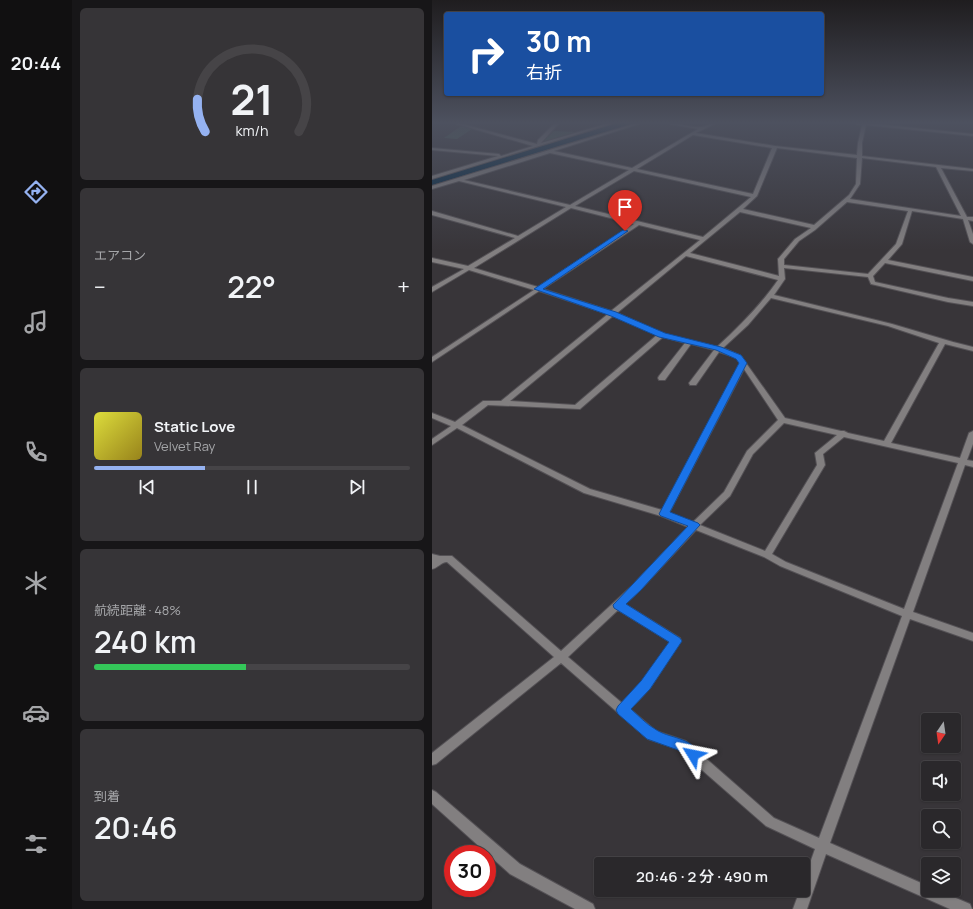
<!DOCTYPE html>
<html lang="ja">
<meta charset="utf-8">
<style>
:root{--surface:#2a282b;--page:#363437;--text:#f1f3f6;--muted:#a5a6a9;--line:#464447;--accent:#95b2f1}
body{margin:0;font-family:Manrope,"Noto Sans JP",sans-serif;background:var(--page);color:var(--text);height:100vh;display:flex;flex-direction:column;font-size:15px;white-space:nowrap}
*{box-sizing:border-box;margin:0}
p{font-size:13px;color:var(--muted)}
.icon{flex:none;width:22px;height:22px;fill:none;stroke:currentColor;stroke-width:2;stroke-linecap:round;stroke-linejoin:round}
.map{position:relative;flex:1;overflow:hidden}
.details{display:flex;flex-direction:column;gap:8px;padding:8px;background:#171618;width:360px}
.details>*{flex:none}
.guide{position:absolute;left:12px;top:12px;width:380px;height:84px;border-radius:4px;box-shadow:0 1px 3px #0004,0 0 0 1px var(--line);background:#1a4fa0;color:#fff;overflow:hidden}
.needle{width:26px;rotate:193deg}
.tools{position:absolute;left:489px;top:713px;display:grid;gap:8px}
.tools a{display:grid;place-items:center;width:40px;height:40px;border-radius:4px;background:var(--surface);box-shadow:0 1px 3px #0004,0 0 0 1px var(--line);font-size:20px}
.speed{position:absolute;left:12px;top:845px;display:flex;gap:8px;font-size:20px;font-weight:700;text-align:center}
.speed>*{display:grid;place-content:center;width:52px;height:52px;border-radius:50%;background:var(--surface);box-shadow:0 1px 3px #0004,0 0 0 1px var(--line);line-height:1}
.speed .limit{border:6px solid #d22;background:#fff;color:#111}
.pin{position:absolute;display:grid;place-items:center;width:34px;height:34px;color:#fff;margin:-41px -17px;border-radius:50% 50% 50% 0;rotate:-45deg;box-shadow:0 0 4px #0007}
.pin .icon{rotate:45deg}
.me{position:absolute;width:44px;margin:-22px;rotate:305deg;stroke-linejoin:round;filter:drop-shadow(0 0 3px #0008)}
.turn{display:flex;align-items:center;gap:14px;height:84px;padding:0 16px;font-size:18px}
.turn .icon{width:52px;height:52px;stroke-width:2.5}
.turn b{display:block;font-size:28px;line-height:34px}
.big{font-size:30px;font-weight:600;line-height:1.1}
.details .card{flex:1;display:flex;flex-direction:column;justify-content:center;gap:6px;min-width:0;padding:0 14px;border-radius:6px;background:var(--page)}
.details .dial{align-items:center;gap:0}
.dial svg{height:104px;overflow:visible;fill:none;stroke:var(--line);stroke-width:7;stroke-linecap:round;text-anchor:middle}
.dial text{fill:var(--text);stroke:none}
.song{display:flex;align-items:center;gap:12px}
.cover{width:48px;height:48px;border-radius:6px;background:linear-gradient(135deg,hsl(60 70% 55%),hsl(50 70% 35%))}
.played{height:4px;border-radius:2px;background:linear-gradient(90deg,var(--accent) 35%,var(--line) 35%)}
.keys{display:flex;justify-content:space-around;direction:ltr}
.heat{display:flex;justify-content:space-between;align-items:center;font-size:22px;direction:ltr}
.charge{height:6px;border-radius:3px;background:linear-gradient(90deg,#34c759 48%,var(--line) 0)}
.trip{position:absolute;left:162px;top:857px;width:216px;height:40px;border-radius:4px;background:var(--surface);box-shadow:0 1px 3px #0004,0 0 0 1px var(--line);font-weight:600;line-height:40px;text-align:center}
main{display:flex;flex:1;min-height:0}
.tabs{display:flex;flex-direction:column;width:72px;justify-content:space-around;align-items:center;background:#111011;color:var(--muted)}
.tabs .icon{width:28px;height:28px}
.tabs .active{color:var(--accent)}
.tabs b{font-size:18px;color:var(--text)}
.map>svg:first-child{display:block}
</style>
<main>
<nav class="tabs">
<b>20:44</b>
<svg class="icon active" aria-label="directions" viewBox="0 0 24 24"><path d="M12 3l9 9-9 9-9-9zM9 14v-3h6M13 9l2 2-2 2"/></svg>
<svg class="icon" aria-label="music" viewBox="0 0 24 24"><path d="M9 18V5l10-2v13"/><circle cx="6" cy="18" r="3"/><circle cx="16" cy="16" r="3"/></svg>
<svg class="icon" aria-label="phone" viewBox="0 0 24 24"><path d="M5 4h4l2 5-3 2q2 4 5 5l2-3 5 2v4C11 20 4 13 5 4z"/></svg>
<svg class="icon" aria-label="climate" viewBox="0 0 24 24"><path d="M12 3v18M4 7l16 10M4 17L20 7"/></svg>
<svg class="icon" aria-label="car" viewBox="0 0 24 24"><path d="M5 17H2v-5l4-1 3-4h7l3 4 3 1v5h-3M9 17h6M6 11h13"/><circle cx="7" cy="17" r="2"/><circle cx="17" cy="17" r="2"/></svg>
<svg class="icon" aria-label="filters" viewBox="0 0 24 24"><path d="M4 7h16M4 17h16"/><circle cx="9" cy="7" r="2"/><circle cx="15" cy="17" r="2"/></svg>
</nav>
<section class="details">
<div class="card dial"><svg viewBox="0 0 100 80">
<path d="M14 69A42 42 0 1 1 86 69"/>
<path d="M14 69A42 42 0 0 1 8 44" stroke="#95b2f1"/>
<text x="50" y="56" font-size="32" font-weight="700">21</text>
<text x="50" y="72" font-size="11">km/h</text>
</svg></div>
<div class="card"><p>エアコン</p>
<div class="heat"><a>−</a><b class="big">22°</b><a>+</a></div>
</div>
<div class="card">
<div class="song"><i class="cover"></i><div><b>Static Love</b><p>Velvet Ray</p></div></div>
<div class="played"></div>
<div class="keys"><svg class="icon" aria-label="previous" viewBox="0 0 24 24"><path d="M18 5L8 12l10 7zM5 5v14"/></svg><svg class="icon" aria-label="pause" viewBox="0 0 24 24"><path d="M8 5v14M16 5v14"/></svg><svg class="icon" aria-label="next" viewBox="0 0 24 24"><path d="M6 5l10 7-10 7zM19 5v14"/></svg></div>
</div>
<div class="card"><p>航続距離 · 48%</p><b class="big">240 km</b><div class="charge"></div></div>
<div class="card"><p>到着</p><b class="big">20:46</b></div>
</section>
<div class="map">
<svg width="541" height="909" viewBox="0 0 541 909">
<rect width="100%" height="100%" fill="#383539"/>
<!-- green -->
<g fill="#466456">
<polygon points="29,126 40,129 25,139 12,138"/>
<polygon points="122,131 144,132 114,142 111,141"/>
</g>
<!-- water -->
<polygon fill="#002743" points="185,123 203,123 0,185 0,179"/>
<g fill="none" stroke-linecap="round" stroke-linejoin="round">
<defs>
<g id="street">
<polygon points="21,123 27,123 105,144 106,140 123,123 127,123 109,143 177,123 182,123 0,179 0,176 66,156 0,150 0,148 67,154 69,156 101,146"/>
<path d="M205 123H210L122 151 200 168 266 129 238 124 236 123C247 123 259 128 269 127 274 127 278 123 284 123L264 133 343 146 425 155 426 143 430 125 423 124 422 123H435L541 134V136L434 125 430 143V156L541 169V171L509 168 535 217H541V221L536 220 541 234V244L538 242 531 219 480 211 470 244 456 260 541 277V281L453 263 441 276 443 282 516 298 541 302V306L516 302 439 284 436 277 352 268 353 279 342 295 460 324 521 342 541 347V351L513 344 459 443 528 458 537 433 541 431V444L535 460 541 461V467L533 465 481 612 541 633V641L478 619 398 843 496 886V890H505L538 904 540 909H518L394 854 375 909H361L368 890H371V883L383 849 334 826 246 749 216 739 129 663 4 764 0 765V753L122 657 15 562C9 562 6 568 0 569V554L8 556H20L129 651 202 584 256 527 229 516 152 493 25 428 0 445V439L19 426 0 418V413L23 422 51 401H69L176 314 107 291 0 362V357L102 290 37 270 0 292V287L32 269 0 262V258L36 266 83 238 0 215V211L86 236 134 207 27 181 0 189V186ZM261 135 340 148 321 194 205 169ZM345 148 425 158 424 184 417 195 382 225 311 209 325 196ZM118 153 197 170 138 205 32 180ZM430 158 504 167 529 216 418 199 428 184ZM202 171 319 197 271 237 143 206ZM415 202 476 211 464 244 436 274 352 265V259L367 241 383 230ZM139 208 202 224 106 287 42 268ZM308 212 379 228 363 239 346 259 347 276 258 253ZM207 225 268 240 179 311 111 289ZM254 256 346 280C328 306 308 326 285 347L232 334 185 313ZM339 298 456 326 507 343 452 441 416 433 412 431H409L353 418 309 356 291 348 316 325ZM181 316 225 335 143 405 78 401ZM231 337 253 343 227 376 226 378 227 380H233L259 344 282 350 257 383 258 385H264L287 352 305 358 308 363 230 510 158 489 30 425 56 405 148 409ZM312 369 346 420 315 451 292 492 261 522 237 513ZM352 423 405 435 383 453 385 465 333 551 268 525 298 496 321 454ZM412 437 526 463 472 609 354 562 340 554 393 465 391 454ZM264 530 332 557 348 566 470 616 387 838 342 818 254 741 224 731 198 709 218 688 249 641 248 638 193 604 208 590ZM186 610 238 642 210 682 190 703 136 657Z"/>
<polygon points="0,790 4,792 88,864 161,904 163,909 143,909 78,874 0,804"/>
</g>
</defs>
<!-- street casing -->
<use href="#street" stroke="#545155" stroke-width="2"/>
<!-- street -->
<use href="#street" fill="#827f80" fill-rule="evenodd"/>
</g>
<!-- sky -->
<linearGradient id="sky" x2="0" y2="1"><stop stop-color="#1f1d1f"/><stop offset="0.49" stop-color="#4d515f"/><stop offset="1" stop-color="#4d515f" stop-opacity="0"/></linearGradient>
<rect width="541" height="250" fill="url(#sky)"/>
<!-- route -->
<path fill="#1a73e8" stroke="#114b97" d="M191 230 196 231 111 289 184 312 233 333 289 347 309 355 315 363 238 512 266 523 268 525 209 590 194 604 248 638 250 641 218 689 199 709C207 716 214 724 223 729 237 739 259 736 268 755L266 759 261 761 256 759 246 750 215 739 186 714 184 710 186 706 209 681 237 642 182 608 181 605 256 526 229 516 227 514 307 363 304 359 284 350 227 337 179 316 102 289Z"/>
</svg>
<div class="tools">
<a><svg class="needle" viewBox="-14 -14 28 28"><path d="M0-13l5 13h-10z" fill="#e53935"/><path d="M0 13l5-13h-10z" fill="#a5a6a9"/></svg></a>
<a><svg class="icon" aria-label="sound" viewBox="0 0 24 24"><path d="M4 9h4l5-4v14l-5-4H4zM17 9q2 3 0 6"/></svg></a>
<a><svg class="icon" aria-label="search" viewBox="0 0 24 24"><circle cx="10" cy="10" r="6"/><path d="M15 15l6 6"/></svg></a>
<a><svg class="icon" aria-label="layers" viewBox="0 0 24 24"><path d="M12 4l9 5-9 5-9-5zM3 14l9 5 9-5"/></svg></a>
</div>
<div class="speed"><div class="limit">30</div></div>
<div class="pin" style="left:193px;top:231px;background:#d93025"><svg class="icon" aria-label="arrive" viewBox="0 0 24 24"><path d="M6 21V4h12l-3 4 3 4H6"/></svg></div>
<svg class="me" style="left:261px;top:755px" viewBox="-20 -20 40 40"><path d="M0-17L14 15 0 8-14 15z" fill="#1a73e8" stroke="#fff" stroke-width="4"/></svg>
<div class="trip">20:46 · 2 分 · 490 m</div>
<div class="guide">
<div class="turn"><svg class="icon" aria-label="right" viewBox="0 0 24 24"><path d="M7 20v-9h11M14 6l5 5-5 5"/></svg><div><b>30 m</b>右折</div></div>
</div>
</div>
</main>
